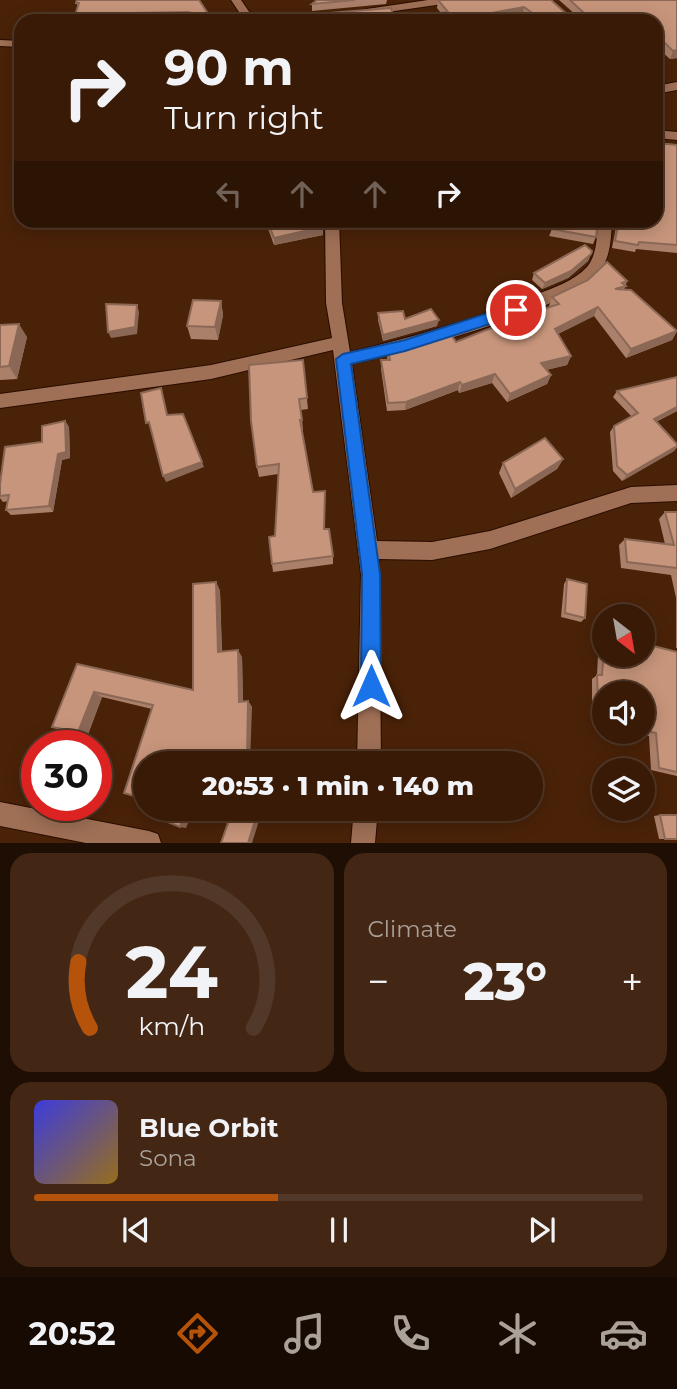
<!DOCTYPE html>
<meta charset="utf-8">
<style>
:root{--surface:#381a06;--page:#432714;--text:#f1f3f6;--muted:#aba19b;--line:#523828;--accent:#b45309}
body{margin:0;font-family:Montserrat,sans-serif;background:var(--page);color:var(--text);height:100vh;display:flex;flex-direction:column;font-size:26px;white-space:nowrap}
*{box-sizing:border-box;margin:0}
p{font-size:23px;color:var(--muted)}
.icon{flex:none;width:38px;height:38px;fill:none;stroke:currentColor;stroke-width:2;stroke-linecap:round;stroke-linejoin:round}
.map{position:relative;height:843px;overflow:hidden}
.details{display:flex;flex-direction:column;gap:10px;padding:10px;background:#1f0e03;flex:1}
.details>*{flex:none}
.hud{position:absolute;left:14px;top:14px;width:649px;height:214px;border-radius:21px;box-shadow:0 4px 18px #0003,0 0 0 2px var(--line);background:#381a06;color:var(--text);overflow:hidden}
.needle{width:46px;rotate:149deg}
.tools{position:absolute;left:592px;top:604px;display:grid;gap:14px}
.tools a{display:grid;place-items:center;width:63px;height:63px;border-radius:50%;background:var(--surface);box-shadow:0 4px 18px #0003,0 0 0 2px var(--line);font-size:35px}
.speed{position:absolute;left:21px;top:730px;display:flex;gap:14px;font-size:35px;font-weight:700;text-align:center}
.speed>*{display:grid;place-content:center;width:91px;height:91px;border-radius:50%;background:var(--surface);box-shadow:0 4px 18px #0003,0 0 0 2px var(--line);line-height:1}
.speed .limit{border:10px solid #d22;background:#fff;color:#111}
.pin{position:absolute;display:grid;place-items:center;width:60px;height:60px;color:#fff;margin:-30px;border:4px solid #fff;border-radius:50%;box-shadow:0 2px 7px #0007}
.me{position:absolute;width:77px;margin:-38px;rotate:0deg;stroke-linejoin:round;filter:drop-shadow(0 0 5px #0008)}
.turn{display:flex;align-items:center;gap:24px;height:147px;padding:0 35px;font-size:32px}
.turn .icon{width:91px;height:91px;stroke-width:2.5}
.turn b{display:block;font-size:49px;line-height:60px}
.lanes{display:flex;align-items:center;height:66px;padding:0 35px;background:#0003;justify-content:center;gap:35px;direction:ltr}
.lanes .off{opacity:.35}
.big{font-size:52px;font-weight:800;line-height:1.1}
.details .tile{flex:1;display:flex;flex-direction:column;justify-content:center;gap:10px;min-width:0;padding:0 24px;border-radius:21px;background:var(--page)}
.details .dial{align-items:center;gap:0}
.dial svg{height:182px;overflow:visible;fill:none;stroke:var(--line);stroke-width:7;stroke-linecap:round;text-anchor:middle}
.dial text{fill:var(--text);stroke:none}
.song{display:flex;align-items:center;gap:21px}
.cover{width:84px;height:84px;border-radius:10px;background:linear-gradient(135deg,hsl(240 70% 55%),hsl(40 70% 35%))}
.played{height:7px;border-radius:4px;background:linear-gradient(90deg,var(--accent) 40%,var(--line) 40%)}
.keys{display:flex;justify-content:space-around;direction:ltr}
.heat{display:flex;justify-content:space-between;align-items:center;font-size:38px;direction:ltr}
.details .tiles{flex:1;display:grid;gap:10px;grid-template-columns:1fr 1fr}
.tile:last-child{grid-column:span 2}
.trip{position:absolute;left:133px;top:751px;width:410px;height:70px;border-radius:35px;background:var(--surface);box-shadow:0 4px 18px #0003,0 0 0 2px var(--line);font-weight:800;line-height:70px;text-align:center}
.tab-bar{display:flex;height:112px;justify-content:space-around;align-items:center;background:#160a02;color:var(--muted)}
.tab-bar .icon{width:49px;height:49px}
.tab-bar .on{color:var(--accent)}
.tab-bar b{font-size:32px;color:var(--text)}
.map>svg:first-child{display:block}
</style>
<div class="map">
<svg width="677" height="843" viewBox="0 0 677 843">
<rect width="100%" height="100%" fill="#4a2208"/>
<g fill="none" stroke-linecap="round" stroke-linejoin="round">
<defs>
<g id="minor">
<polygon points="231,0 241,0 252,16 315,15 320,18 316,21 245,21"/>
<polygon points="428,0 455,0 450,3 367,15 362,12 367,9"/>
<polygon points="0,40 21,41 21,47 0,46"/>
<polygon points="677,82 677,90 656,94 656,86"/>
<polygon points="656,130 677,132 677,140 656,138"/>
<path d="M325 220H339L342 303 350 352C413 337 475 320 535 295 553 288 574 281 587 267 597 255 597 236 598 220H612C611 239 611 257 599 272 571 310 402 352 352 364L377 541 432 542 490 531 631 487 677 485V501L631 503 490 549 432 560 379 559 381 763H357L361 574 333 350 211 379 0 408V394L211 365 332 338 326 303Z"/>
<polygon points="0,802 149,831 158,834 161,843 86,843 0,826"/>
<polygon points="354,808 378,808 375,843 351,843"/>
</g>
</defs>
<!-- minor casing -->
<use href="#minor" stroke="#2a0d00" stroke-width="2"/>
<!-- minor -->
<use href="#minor" fill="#9f7056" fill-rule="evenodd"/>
</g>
<!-- wall -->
<g fill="#ab806a">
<polygon points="199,0 211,18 211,21 197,21 190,19 135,21 77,21 75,15 78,7 76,3"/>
<polygon points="317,0 387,0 386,4 312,11 312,4"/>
<polygon points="438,0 551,0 568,15 576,15 559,0 677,0 677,58 670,59 662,52 656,53 656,21 530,21 523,15 493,21 284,21 284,20 302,17 302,15 394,18 441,13 437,8"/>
<polygon points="677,145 677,253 636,249 635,252 612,248 616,227 619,220 634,222 634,220 656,220"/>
<polygon points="266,220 322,222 323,235 274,245 267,226"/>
<polygon points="552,229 596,237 593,244 549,236"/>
<polygon points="592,251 588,261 568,278 542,289 532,280 534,273"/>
<polygon points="627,281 624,290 677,331 672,340 626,358 594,316 558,334 571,356 567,365 546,370 551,375 547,384 507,402 492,383 459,393 458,390 405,410 387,411 381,369 381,360 387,360 388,349 456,342 550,307 549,306 552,297"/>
<polygon points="221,301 223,315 218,340 191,339 187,326"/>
<polygon points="378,313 405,319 437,326 383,341 378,320"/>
<polygon points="0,325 27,337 17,379 0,380"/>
<polygon points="303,360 308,409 301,410 303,430 302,431 313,492 325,501 325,529 333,556 333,564 273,572 272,564 275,536 278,474 259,477 257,467"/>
<polygon points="677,377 677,411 656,422 677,444 677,447 674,451 622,481 613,471 610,432 614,426 632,417 613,397 617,391"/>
<polygon points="65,421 69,427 70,458 62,460 53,512 11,515 6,510 8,501 3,502 0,498 0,484"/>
<polygon points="563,459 557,469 511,498 499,473 503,463"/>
<polygon points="665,512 677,512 677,648 676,648 676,598 671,575 621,568 619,545 625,539 665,544 659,519"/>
<polygon points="567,579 585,618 581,622 561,617 564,584"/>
<polygon points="216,582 220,591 222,652 242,657 243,702 248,701 252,707 145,763 152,709 102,697 87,737 63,731 52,727 77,664 193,690"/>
<polygon points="604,633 604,654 677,652 677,776 651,770 649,736 629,732 642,732 642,693 604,693 604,704 592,702 592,679 597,675 599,637"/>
<polygon points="660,815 677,839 659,839 654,816"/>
</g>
<!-- shaded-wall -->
<g fill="#8b6856">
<polygon points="524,7 523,15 493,21 455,21"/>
<polygon points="665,43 662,52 656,53 656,45"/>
<polygon points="677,50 677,58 670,59 673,51"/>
<polygon points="322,227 323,235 274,245 274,238"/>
<polygon points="591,254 588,261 568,278 542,289 545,283"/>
<polygon points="221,301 223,315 218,340 215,327"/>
<polygon points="137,305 139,312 137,334 111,338 108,332"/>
<polygon points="598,307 594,316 551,337 555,329"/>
<polygon points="439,320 437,326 383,341 383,335"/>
<polygon points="19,324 27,337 17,379 9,366"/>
<polygon points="677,331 672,340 626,358 631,349"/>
<polygon points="571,356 567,365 538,372 541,363"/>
<polygon points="495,374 492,383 459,393 462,385"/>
<polygon points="551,375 547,384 507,402 510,394"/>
<polygon points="460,382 458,390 405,410 406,402"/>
<polygon points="677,407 677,411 649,425 654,419"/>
<polygon points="65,421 69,427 70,458 62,460 53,512 49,506 58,454"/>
<polygon points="677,446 674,451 622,481 627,475"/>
<polygon points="563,459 557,469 511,498 515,489"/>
<polygon points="202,462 204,467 166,482 163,476"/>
<polygon points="216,582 220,591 222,659 218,652"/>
<polygon points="238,650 242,657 243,707 239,702"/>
<polygon points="94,692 102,697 87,737 78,732"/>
<polygon points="248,701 252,707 250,763 247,759"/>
<polygon points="187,808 194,809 186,828 180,827"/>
<polygon points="259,808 263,808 252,843 248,843"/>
</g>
<!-- building -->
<g fill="#c7957b" stroke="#8b6856" stroke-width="2">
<polygon points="77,0 199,0 211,18 188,12 134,13 133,18 113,20 113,14 75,15 79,3 76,3"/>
<polygon points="317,0 355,0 312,4"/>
<polygon points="438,0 551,0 568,15 581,16 584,13 570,0 677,0 677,50 673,51 665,43 656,45 656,21 543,21 524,7 455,20 456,21 285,21 284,20 304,17 302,15 391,8 394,18 448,12"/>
<polygon points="656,144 668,144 677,145 677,245 639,242 638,245 615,241 619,220 637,223 637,220 656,220"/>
<polygon points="267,220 320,220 322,222 322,227 274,238"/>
<polygon points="561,220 598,220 596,237 552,229"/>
<polygon points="585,245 592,251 591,254 571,271 545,283 534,273"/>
<polygon points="607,262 627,281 622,283 626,286 615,289 631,290 677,331 631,349 598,307 555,329 571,356 541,363 551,375 510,394 495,374 462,385 460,382 406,402 388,403 381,360 390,360 388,349 450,333 456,342 524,315 559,304 552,297 588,280"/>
<polygon points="193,300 221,301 215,327 187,326"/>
<polygon points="106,304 137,305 135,327 108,332"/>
<polygon points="431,309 439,320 383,335 378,313 403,311 405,319"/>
<polygon points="19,324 9,366 0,367 0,325"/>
<polygon points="303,360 307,398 299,399 302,420 300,420 313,492 325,491 324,529 329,529 333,556 272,564 269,537 275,536 279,464 257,467 251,421 249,365"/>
<polygon points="677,377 677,407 654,419 677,444 677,446 627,475 617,466 614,426 638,413 617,391"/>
<polygon points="161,388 167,415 183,414 202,462 163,476 149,422 146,423 141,393"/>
<polygon points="65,421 66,452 58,454 49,506 6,510 9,495 0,496 0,484 5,447 42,442 42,426"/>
<polygon points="545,438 563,459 515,489 503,463"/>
<polygon points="665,512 677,512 677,568 627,562 625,539 674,545"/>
<polygon points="567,579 587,584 585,618 565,613"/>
<polygon points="216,582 218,652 238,650 239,702 248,701 247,759 268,763 145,763 145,799 124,793 153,705 94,692 78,732 52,727 77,664 193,690 193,584"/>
<polygon points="642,643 677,652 677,772 659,768 656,733 642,730 642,693 604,693 604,700 598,699 597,675 602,675 604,649 604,654 642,654"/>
<polygon points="164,808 187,808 180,827 160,819"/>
<polygon points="192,808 259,808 248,843 221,843 228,823"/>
<polygon points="660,815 677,815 677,839 665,839"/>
</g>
<!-- route -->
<polygon fill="#1a73e8" stroke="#114b97" stroke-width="2" points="516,304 523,310 521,314 405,351 351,364 380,574 381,686 378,693 371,696 364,693 361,686 362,574 336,359 343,354 405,340"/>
</svg>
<div class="tools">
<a><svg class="needle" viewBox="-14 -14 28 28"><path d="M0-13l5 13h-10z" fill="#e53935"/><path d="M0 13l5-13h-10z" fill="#aba19b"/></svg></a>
<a><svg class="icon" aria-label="sound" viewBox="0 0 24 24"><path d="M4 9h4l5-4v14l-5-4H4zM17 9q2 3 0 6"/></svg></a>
<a><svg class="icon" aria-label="layers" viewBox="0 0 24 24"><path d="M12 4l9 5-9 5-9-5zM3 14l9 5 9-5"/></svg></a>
</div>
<div class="speed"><div class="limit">30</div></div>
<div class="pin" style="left:516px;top:310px;background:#d93025"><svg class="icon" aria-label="arrive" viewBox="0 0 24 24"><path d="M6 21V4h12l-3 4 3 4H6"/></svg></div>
<svg class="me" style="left:371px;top:686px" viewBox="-20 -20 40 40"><path d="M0-17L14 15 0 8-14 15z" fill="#1a73e8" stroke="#fff" stroke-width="4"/></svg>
<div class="trip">20:53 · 1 min · 140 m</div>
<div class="hud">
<div class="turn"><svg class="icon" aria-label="right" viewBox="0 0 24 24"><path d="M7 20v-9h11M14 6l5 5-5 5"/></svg><div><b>90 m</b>Turn right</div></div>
<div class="lanes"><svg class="icon off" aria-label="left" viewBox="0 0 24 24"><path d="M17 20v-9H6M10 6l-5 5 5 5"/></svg><svg class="icon off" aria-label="ahead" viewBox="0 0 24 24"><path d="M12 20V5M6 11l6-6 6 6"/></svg><svg class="icon off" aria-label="ahead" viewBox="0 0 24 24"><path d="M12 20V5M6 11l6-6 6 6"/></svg><svg class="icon" aria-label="right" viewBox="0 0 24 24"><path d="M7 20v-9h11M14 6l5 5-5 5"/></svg></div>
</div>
</div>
<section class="details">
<div class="tiles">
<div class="tile dial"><svg viewBox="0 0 100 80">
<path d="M14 69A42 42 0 1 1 86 69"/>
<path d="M14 69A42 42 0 0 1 9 40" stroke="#b45309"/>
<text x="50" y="56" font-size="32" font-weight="700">24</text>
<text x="50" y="72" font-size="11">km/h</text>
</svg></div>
<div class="tile"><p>Climate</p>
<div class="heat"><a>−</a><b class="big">23°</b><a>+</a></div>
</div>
<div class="tile">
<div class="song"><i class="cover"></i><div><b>Blue Orbit</b><p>Sona</p></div></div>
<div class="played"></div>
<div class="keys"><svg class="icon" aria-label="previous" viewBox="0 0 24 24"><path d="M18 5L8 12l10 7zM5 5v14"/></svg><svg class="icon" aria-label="pause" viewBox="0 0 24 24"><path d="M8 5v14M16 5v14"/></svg><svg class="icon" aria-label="next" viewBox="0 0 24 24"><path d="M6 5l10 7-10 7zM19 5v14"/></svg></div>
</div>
</div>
</section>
<nav class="tab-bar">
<b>20:52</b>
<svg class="icon on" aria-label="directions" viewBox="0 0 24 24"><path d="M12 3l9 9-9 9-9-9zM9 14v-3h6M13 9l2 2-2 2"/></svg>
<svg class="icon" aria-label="music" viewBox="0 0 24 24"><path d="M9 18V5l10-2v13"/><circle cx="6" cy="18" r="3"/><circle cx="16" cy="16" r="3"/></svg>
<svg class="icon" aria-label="phone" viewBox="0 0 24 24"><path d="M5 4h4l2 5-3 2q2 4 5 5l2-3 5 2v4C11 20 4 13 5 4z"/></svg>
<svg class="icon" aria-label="climate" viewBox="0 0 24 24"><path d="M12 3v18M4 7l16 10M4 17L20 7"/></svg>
<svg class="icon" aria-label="car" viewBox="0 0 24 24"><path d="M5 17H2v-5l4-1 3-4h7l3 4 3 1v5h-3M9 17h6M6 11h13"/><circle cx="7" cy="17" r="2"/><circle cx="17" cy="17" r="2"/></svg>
</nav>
